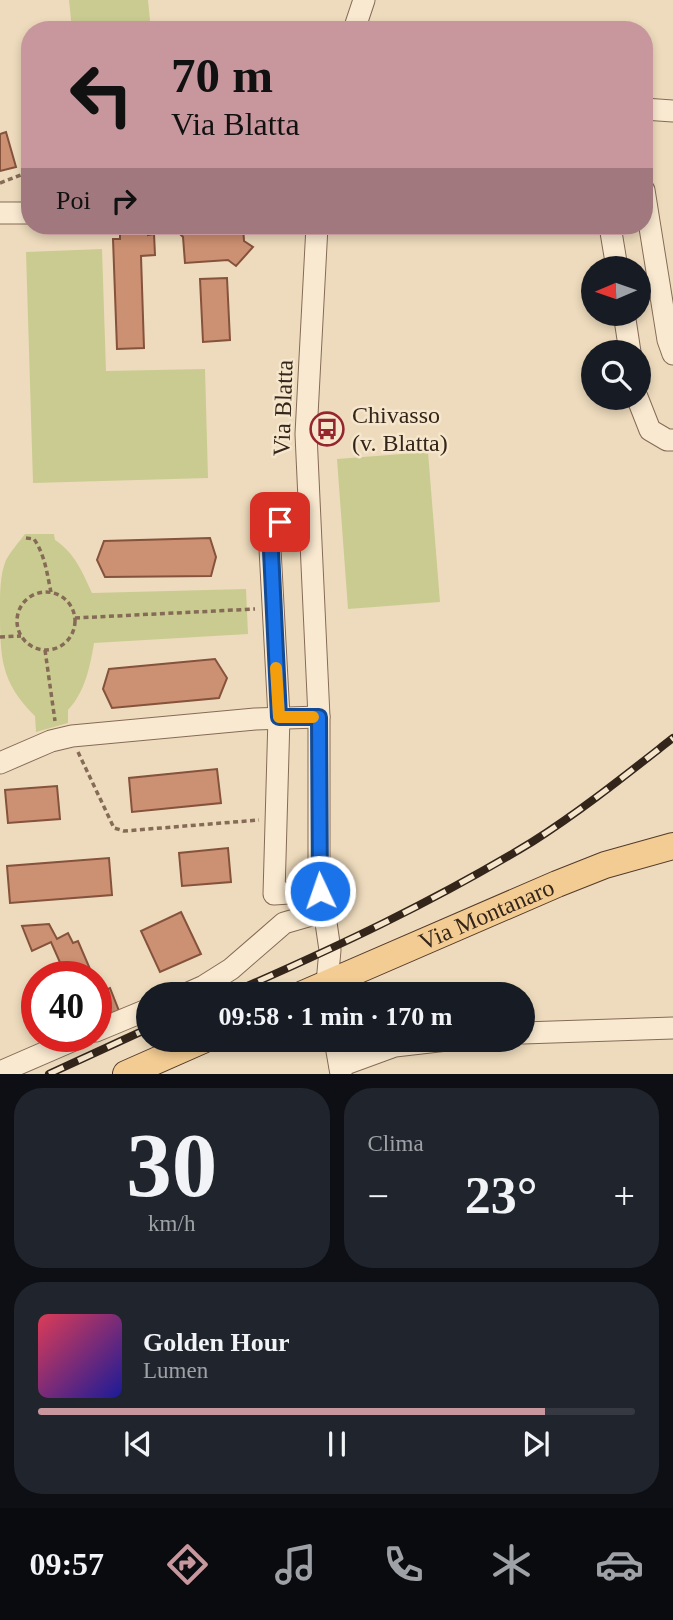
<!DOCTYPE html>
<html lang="it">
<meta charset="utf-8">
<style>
:root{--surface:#171b24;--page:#20242c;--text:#f1f3f6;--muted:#9ea1a6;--line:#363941;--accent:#c8979d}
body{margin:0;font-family:Georgia,serif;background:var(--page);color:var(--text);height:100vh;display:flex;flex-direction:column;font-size:26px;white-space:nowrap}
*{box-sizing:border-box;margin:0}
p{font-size:23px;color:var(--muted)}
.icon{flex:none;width:38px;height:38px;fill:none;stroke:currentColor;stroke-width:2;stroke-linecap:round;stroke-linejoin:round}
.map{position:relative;height:1074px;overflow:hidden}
.details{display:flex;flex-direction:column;gap:14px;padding:14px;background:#0d0f14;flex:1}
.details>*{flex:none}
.banner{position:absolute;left:21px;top:21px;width:632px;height:214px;border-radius:28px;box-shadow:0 4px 10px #0003;background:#c8979d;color:#111;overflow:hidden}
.needle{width:46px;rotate:268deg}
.fabs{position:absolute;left:581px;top:256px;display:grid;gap:14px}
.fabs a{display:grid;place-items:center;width:70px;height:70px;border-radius:50%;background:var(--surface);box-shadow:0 4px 10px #0003;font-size:35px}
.speed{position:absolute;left:21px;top:961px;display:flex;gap:14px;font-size:35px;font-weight:700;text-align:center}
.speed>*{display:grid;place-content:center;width:91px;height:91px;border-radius:50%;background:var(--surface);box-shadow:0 4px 10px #0003;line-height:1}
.speed .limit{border:10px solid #d22;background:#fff;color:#111}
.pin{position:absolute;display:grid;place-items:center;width:60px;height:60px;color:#fff;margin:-30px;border-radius:14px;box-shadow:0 4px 10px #0006}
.me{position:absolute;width:77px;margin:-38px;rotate:357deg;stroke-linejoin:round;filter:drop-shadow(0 0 5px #0008)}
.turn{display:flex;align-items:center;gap:24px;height:147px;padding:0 35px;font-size:32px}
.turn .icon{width:91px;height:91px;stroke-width:2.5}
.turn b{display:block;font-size:49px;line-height:60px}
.then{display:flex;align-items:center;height:66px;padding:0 35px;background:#0003;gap:14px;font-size:26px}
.big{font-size:52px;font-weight:600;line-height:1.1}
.details .tile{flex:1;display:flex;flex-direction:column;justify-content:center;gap:10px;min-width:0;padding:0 24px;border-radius:28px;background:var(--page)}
.details .dial{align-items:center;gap:0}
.dial b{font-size:91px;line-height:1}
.song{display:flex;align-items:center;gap:21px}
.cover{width:84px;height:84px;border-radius:10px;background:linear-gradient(135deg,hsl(350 70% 55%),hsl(240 70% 35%))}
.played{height:7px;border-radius:4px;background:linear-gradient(90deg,var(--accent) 85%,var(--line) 85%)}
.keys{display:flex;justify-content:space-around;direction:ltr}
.heat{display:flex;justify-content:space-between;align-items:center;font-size:38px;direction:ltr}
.details .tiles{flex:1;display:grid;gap:14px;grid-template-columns:1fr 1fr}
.tile:last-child{grid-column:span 2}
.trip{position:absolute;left:136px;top:982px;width:399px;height:70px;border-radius:35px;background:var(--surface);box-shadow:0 4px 10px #0003;font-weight:600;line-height:70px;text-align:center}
.tabs{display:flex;height:112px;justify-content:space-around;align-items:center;background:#090b0e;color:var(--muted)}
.tabs .icon{width:49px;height:49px}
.tabs .active{color:var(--accent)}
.tabs b{font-size:32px;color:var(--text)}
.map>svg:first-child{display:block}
</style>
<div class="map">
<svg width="673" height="1074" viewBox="0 0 673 1074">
<rect width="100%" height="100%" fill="#eedbbd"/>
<!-- green -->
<g fill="#cacb91">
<polygon points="69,0 148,0 151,30 72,30"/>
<polygon points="102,249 106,371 205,369 208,478 33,483 26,252"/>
<polygon points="428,452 440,602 348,609 337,459"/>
<path d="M25 534H54L55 540C74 552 83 573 92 593L246 589 248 634 94 643C90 667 85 692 68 710V723L36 732 35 716C0 682 0 656 0 608 0 592 0 575 6 560 11 551 19 542 25 534Z"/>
</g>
<!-- building -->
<g fill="#cc9072" stroke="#85523c" stroke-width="2">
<polygon points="6,132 16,167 0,171 0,134"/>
<polygon points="172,226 243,226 244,241 253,247 236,266 228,260 185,263 183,237"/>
<polygon points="129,227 148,227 148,235 154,234 155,255 141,256 144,348 117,349 113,239 120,239 120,233 129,232"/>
<polygon points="227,278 230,340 203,342 200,279"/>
<polygon points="210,538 216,557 211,576 105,577 97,560 104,541"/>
<polygon points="215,659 227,678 219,698 112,708 103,689 109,669"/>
<polygon points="217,769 221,803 132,812 129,778"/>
<polygon points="57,786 60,819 8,823 5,790"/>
<polygon points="228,848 231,882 182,886 179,853"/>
<polygon points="109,858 112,895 10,903 7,866"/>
<polygon points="181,912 201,954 160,972 141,931"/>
<polygon points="49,924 57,939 68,933 73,943 78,941 93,976 66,976 51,942 32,951 22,926"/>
<polygon points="110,988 121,1016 96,1026 96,994"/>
</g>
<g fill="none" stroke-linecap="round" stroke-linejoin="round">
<defs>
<g id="minor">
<polyline points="354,30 364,0"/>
<polyline points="644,109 673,111"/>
<polyline points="644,190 668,340 673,354"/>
<polyline points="0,213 30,213"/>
<polyline points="317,226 306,434 319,717 319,875 330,950 327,983 329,994"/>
<polyline points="610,226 617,268"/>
<polyline points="624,313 630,352"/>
<polyline points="637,397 650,430 667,440 673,440"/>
<polyline points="309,521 273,524 269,530 279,717 274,894 320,891"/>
<polyline points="0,763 51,741 72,736 255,719 319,717"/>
<polyline points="186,994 204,986 231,969 284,923 322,912"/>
<polyline points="96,1031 149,1009"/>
<polyline points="523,1033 673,1028"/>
<polyline points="335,1040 341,1074"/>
<polyline points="340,1066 395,1046 447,1040"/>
<polyline points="0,1072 83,1036"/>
</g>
<g id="major">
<path id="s1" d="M303 994 557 884 605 865 673 846"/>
<polyline points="126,1074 203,1040"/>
</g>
</defs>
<!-- minor casing -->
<use href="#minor" stroke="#856b56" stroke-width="23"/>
<!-- major casing -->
<use href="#major" stroke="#533a2b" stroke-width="28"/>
<!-- path -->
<g stroke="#856b56" stroke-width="3.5" stroke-dasharray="5 3.5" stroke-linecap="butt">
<polyline points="0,183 21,175 30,177"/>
<path d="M26 538 34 539C45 555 47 574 51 592"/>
<circle cx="46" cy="621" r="29"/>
<polyline points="75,618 255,609"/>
<polyline points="0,637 21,636"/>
<polyline points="45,650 55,721"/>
<polyline points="78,752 114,828 124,831 259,820"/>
</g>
<!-- minor -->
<use href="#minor" stroke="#f9e9d0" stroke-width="21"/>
<!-- major -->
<use href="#major" stroke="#f3cc93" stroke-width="26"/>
<defs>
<g id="rail">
<path d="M229 994C333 949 435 901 532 842 581 811 627 774 673 738"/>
<polyline points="49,1074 149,1028"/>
</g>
</defs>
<!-- rail casing -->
<use href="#rail" stroke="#34251b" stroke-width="8"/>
<!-- rail -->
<use href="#rail" stroke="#f5e6cc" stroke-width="5" stroke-dasharray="16" stroke-linecap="butt"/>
</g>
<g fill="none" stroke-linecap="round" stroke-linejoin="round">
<defs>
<polyline id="route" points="280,522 273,524 270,530 279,717 319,717 320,891"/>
</defs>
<!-- route casing -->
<use href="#route" stroke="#114b97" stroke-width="18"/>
<!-- route -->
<use href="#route" stroke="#1a73e8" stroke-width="12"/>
<!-- slow -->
<polyline stroke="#f59e0b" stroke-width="12" points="276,668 279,717 313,717"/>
</g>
<!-- icons -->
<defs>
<symbol id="bus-ring" viewBox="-11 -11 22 22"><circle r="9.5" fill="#f5e6cc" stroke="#952630" stroke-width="1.5"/><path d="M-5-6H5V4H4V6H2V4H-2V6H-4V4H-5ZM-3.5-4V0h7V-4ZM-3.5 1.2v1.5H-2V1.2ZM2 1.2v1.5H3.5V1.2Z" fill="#952630"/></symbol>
</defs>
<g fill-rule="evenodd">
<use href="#bus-ring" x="308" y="410" width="38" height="38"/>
</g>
<g text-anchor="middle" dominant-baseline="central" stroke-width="5" stroke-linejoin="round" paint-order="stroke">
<!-- street labels -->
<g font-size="24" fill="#34251b" stroke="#f5e6cc">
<text transform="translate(283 408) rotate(-88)">Via Blatta</text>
<text stroke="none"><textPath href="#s1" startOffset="200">Via Montanaro</textPath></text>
</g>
<!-- poi labels -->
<g font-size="24" fill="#34251b" stroke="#f5e6cc" text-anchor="start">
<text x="352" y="415">Chivasso<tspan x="352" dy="28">(v. Blatta)</tspan></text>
</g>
</g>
</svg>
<div class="fabs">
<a><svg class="needle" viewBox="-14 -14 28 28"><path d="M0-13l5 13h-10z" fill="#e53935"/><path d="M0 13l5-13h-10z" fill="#9ea1a6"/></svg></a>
<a><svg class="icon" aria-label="search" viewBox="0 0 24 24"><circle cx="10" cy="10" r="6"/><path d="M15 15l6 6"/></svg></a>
</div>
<div class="speed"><div class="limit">40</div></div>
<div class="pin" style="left:280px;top:522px;background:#d93025"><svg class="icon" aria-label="arrive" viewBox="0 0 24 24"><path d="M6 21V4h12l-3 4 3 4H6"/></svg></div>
<svg class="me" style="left:320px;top:891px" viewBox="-20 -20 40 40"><circle r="17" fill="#1a73e8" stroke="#fff" stroke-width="3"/><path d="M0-11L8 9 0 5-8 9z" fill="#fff"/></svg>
<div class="trip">09:58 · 1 min · 170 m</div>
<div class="banner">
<div class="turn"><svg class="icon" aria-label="left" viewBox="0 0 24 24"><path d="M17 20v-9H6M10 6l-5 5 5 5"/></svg><div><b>70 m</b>Via Blatta</div></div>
<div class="then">Poi<svg class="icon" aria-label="right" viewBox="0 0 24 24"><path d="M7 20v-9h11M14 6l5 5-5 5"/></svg></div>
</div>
</div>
<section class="details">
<div class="tiles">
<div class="tile dial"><b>30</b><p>km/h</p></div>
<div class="tile"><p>Clima</p>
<div class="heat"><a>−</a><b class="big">23°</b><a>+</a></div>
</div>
<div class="tile">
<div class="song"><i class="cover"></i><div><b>Golden Hour</b><p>Lumen</p></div></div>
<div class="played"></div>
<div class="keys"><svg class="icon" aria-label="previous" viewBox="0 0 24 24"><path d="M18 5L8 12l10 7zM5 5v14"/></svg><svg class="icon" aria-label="pause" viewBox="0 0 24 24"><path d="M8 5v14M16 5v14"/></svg><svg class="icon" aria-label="next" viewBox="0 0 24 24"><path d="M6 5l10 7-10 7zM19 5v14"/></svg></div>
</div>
</div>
</section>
<nav class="tabs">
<b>09:57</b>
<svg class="icon active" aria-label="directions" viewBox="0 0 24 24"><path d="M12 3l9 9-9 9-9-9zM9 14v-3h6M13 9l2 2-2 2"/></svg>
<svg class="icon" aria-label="music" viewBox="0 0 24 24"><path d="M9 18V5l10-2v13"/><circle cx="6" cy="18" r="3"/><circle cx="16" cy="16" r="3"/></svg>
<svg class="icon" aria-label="phone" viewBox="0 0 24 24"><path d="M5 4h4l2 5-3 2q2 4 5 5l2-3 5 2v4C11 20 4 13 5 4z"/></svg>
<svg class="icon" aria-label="climate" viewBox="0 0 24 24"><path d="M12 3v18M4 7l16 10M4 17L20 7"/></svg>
<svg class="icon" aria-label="car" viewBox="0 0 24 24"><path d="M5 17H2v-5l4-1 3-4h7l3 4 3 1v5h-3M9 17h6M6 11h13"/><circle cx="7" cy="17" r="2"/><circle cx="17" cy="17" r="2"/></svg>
</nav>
